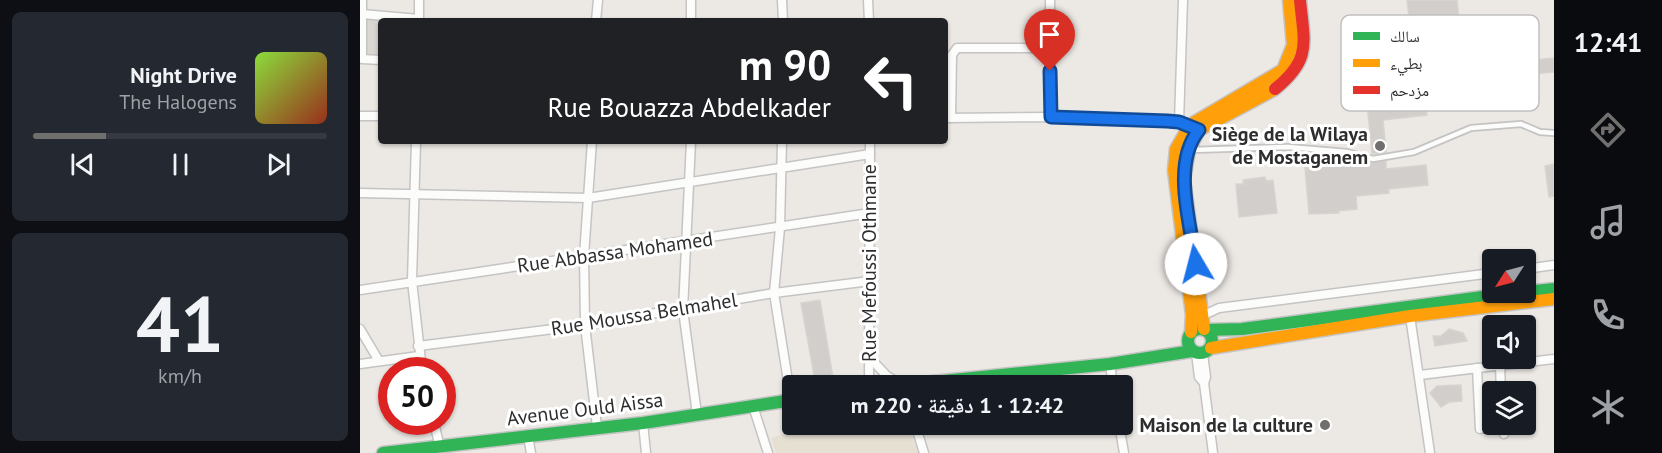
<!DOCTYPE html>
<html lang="ar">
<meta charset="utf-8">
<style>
:root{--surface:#171b24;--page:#242831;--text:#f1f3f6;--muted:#9ea1a6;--line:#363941;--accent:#706f6e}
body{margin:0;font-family:"PT Sans","Noto Naskh Arabic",sans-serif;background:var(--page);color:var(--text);direction:rtl;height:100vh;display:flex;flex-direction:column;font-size:22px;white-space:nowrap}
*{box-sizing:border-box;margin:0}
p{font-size:20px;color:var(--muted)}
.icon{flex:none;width:33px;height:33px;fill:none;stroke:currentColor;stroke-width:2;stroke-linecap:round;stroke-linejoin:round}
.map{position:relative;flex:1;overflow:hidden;direction:ltr}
.drawer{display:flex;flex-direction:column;gap:12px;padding:12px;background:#0d0f14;width:360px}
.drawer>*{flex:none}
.banner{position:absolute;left:18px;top:18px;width:570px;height:126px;border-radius:6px;box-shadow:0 2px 4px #0004;direction:rtl;background:#202124;color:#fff;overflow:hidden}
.needle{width:39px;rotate:234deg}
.controls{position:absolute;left:1122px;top:249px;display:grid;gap:12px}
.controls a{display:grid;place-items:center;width:54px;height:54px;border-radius:6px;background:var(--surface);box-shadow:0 2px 4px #0004;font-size:30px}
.speed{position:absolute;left:18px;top:357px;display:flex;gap:12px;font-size:30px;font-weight:700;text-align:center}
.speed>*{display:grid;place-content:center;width:78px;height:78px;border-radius:50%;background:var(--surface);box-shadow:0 2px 4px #0004;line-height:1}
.speed .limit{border:9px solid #d22;background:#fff;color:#111}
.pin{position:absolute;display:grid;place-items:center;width:51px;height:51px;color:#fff;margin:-62px -26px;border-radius:50% 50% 50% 0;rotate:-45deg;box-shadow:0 0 6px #0007}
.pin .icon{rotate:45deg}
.me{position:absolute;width:66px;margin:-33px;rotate:352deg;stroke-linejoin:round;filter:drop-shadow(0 0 4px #0008)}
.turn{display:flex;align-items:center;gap:21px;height:126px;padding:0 18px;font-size:27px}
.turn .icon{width:78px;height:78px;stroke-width:2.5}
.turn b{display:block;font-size:42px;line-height:51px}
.drawer .card{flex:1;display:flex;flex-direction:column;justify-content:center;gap:9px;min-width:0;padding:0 21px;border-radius:9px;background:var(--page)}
.drawer .dial{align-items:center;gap:0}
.dial b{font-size:78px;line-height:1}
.song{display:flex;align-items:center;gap:18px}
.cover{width:72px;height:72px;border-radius:9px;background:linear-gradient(135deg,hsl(90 70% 55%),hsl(10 70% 35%))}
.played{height:6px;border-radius:3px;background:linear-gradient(90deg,var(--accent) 25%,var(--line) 25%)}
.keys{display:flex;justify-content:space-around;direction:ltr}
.trip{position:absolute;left:422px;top:375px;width:351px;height:60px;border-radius:6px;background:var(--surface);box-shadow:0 2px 4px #0004;font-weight:600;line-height:60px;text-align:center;direction:rtl}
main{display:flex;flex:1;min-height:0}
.tabs{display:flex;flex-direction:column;width:108px;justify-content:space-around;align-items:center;background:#090b0e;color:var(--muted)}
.tabs .icon{width:42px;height:42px}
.tabs .current{color:var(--accent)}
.tabs b{font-size:27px;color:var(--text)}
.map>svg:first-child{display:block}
</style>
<main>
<nav class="tabs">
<b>12:41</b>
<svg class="icon current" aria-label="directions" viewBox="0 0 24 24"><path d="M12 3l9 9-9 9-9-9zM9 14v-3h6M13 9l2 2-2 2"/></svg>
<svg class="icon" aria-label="music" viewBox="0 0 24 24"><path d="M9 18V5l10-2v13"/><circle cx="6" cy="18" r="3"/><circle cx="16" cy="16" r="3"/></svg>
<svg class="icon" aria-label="phone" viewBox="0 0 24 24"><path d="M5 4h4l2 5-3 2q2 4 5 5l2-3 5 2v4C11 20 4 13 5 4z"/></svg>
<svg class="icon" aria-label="climate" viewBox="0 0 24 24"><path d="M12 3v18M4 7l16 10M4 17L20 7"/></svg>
</nav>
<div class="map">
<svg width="1194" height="453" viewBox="0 0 1194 453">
<rect width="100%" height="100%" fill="#ece8e4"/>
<!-- education -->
<polygon fill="#e6e0d3" points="453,424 548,425 558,453 416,453 411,438"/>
<!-- plaza -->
<polygon fill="#dad6d2" points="4,14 55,21 21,21 21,60 3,59"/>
<!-- building -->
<g fill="#d1cecb" stroke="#d7d4d0" stroke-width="1.5">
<polygon points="1047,0 1097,0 1104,67 1194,58 1194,72 1097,82 1095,67 1090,68 1086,22 1014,30 1020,93 1064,89 1067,115 1023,120 1026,152 1012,154 999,20 1049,16"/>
<polygon points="974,161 974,166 1026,161 1026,169 1066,165 1068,185 1028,189 1029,193 996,196 997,209 978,211 979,213 949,214 945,168 964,166 963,162"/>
<polygon points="1194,164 1194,196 1189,197 1185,166"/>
<polygon points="905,177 906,181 913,180 917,213 879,217 876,184 884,184 883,180"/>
<polygon points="460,300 473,378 455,381 441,303"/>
<polygon points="1089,329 1103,333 1107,341 1075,346 1073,336 1081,336"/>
<polygon points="1101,385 1102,401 1089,402 1081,407 1070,393 1077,386"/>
</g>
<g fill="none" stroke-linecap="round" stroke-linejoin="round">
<defs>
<g id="lane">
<polyline points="831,150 928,147 987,152 1013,159 1054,152 1111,128 1161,124 1180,132 1194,133"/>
<polyline points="666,373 670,386"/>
<polyline points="696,386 696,370"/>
</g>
<g id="street">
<polyline points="2,0 2,59 21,60"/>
<polyline points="59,0 59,21"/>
<polyline points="422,0 423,21"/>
<polyline points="508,0 509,21"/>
<polyline points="690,0 691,117"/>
<polyline points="2,14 59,19"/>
<polyline points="236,21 238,0"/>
<polyline points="331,21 331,0"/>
<polyline points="0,116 21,116"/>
<polyline points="585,118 691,117 807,121 834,127"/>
<polyline points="591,118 592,55 597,48 690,48"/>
<polyline points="819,122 823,0"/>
<polyline points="56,141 52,281 62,370"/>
<polyline points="232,141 224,256 225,325 237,427"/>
<polyline points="331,141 323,310 337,414"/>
<polyline points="422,141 420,228 414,293 431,400"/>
<polyline points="0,193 228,198 510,154"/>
<polyline points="1166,269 1194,265"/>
<polyline points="0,290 510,213"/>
<polyline points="844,315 859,308 1132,273"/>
<polyline points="1050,316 1070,453"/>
<polyline points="0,329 19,361"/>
<polyline points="58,346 225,325 414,293 510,281"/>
<polyline points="836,353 839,377 844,383 853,453"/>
<polyline points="843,354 846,377 844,383"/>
<polyline points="509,357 527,376 542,385"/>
<polyline points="0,364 59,356"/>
<polyline points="750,364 753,386"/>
<polyline points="1140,365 1141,392"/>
<polyline points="1117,368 1120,429"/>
<polyline points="1060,375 1194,359"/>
<polyline points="509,386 510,141"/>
<polyline points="393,406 408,453"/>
<polyline points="74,422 80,448"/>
<polyline points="283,423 286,453"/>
<polyline points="555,424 564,453"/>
<polyline points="759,424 764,453"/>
<polyline points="1143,424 1144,434"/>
<polyline points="168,436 171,453"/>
</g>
<g id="fast">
<polyline points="1166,292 1194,289"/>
<circle cx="840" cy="341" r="12"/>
<polyline points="845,330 882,329 1160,292"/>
<polyline points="534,386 750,364 832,351"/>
<polyline points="23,453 283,423 432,400"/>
</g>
<g id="slow">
<polyline points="844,329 824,180 829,150 839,130 915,89"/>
<polyline points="831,332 832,315 814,170 816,149 830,125 923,70 933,45 929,0"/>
<polyline points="851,348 1050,316 1194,299"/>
</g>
<path id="jam" d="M915 89C952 59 944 43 940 0"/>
</defs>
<!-- lane casing -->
<use href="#lane" stroke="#c5c4c5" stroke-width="8"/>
<!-- street casing -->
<use href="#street" stroke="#c5c4c5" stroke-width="11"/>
<!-- fast casing -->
<use href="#fast" stroke="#c5c4c5" stroke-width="15"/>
<!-- slow casing -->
<use href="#slow" stroke="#c5c4c5" stroke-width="15"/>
<!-- jam casing -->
<use href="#jam" stroke="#c5c4c5" stroke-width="15"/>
<!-- lane -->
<use href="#lane" stroke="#fcfcfb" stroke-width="4.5"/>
<!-- street -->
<use href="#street" stroke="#fcfcfb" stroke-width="8"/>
<!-- fast -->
<use href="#fast" stroke="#30b455" stroke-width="12"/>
<!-- slow -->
<use href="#slow" stroke="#ff9f0a" stroke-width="12"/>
<!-- jam -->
<use href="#jam" stroke="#e5322d" stroke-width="12"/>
</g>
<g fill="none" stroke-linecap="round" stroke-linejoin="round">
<defs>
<path id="route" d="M690 71 691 117 807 121 819 122 839 130C811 164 831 225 836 264"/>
</defs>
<!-- route casing -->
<use href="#route" stroke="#114b97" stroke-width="15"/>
<!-- route -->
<use href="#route" stroke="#1a73e8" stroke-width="10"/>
</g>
<!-- markers -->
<g fill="#706f6e" stroke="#fff" stroke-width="2">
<circle cx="1020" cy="146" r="6"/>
<circle cx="965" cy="425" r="6"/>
</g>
<g text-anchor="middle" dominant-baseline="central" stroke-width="6" stroke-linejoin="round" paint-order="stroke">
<!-- poi labels -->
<g font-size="20" font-weight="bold" fill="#2e2e2e" stroke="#fff" text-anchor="end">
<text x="1008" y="134">Siège de la Wilaya<tspan x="1008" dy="23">de Mostaganem</tspan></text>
<text x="953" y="425">Maison de la culture</text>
</g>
<!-- street labels -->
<g font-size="20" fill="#2e2e2e" stroke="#fff">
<text transform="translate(255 252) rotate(-8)">Rue Abbassa Mohamed</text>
<text transform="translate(509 263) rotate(-90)">Rue Mefoussi Othmane</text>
<text transform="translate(284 314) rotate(-9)">Rue Moussa Belmahel</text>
<text transform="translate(225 409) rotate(-7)">Avenue Ould Aissa</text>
</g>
</g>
<!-- legend -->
<rect x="981" y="15" width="198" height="96" rx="9" fill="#fff" stroke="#c0c0c0" stroke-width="1.5"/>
<rect x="993" y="32" width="27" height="8" fill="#30b455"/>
<rect x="993" y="59" width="27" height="8" fill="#ff9f0a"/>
<rect x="993" y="86" width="27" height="8" fill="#e5322d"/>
<g font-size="16" fill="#2e2e2e">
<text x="1030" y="42">سالك</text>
<text x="1030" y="69">بطيء</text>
<text x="1030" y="96">مزدحم</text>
</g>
</svg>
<div class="controls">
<a><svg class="needle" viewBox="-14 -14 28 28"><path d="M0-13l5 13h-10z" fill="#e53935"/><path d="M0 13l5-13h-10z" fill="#9ea1a6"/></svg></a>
<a><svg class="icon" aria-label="sound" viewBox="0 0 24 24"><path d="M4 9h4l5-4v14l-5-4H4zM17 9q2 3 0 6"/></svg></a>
<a><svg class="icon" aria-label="layers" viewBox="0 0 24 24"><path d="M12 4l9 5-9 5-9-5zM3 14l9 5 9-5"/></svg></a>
</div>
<div class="speed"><div class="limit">50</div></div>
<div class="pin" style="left:690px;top:71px;background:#d93025"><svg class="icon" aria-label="arrive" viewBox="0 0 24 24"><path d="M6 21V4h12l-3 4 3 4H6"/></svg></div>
<svg class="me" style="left:836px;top:264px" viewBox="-20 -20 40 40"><circle r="19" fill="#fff"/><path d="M0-13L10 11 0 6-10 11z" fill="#1a73e8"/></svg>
<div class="trip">12:42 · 1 دقيقة · 220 m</div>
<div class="banner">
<div class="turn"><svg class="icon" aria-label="left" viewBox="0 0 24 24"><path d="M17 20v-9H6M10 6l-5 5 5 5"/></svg><div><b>90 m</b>Rue Bouazza Abdelkader</div></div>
</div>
</div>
<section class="drawer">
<div class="card">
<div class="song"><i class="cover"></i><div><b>Night Drive</b><p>The Halogens</p></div></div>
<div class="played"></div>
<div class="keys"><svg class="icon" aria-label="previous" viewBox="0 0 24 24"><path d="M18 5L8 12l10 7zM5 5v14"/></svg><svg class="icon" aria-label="pause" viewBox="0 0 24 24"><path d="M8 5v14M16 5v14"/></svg><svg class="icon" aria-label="next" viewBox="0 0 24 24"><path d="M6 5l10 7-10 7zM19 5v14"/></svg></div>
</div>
<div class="card dial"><b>41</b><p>km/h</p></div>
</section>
</main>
